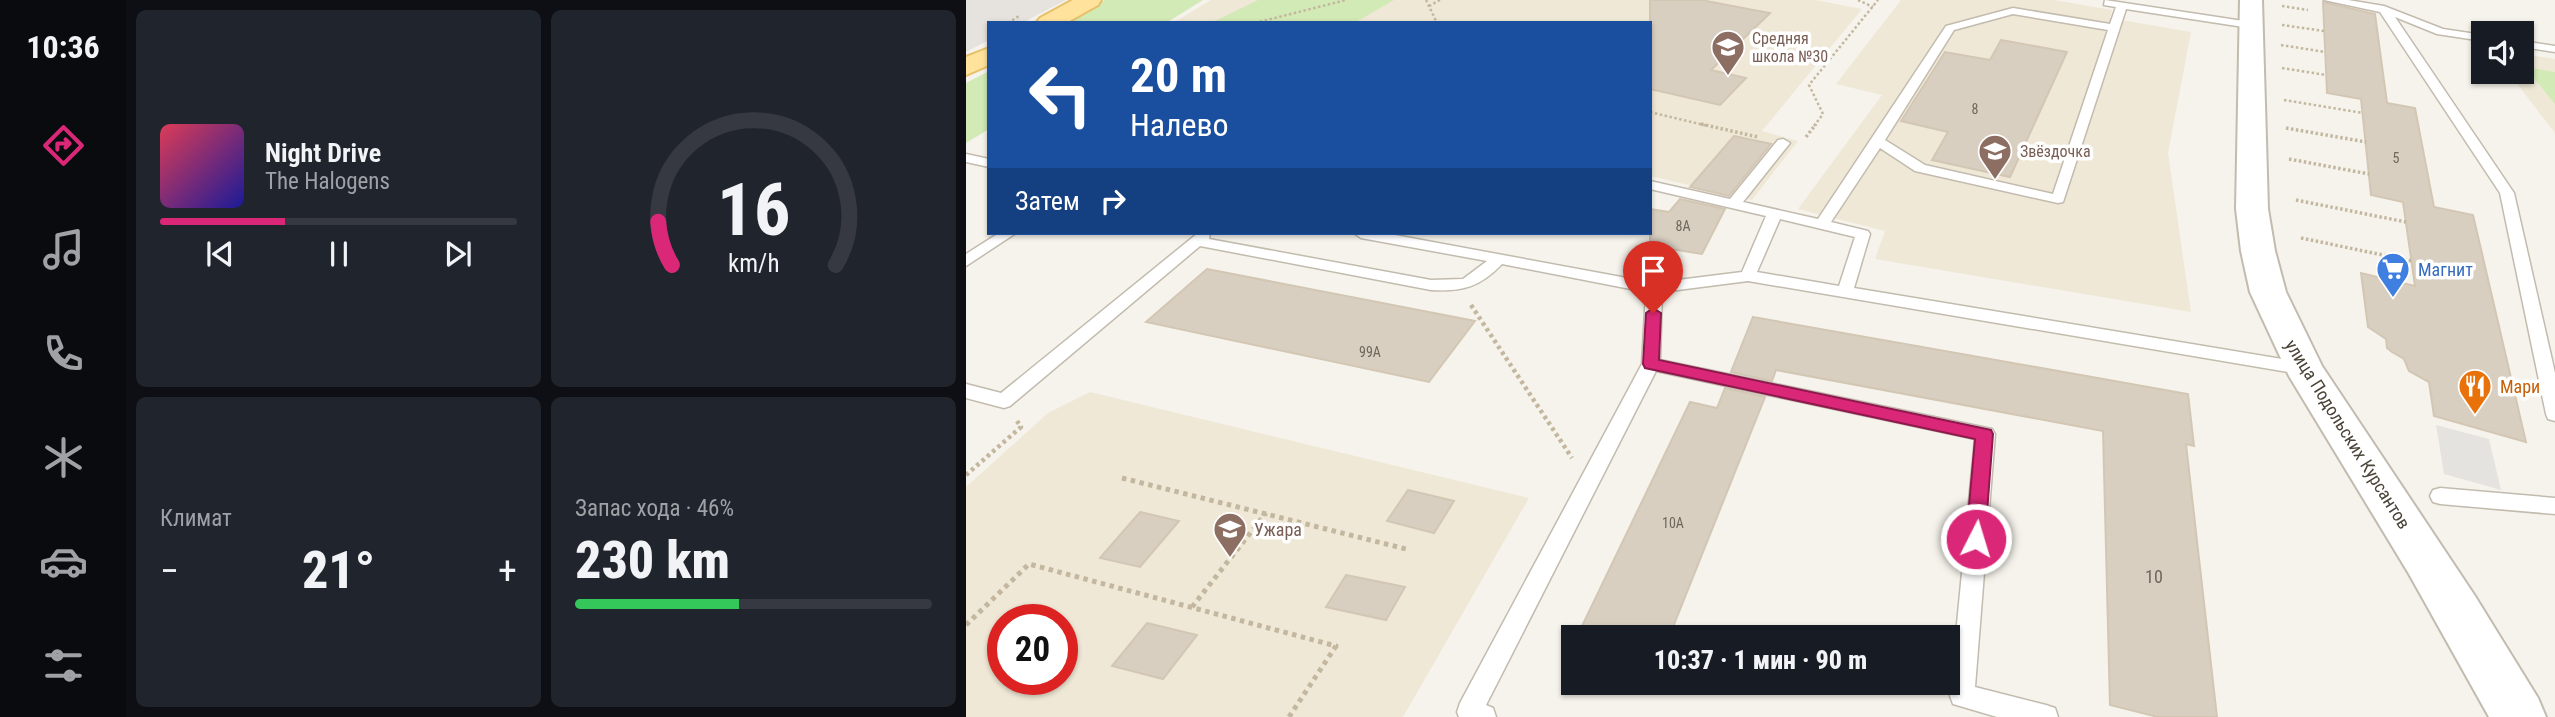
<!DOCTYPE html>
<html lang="ru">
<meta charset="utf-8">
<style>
:root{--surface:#171b24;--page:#20242c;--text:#f1f3f6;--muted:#9ea1a6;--line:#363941;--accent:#db2777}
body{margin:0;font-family:"Roboto Condensed",sans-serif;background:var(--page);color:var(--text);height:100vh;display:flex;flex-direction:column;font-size:26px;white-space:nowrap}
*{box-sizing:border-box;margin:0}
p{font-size:23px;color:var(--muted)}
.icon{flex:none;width:38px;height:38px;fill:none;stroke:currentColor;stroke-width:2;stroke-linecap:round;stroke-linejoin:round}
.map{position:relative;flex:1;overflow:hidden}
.drawer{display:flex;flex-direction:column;gap:10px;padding:10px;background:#0d0f14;width:840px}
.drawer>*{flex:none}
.top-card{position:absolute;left:21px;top:21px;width:665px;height:214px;border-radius:0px;box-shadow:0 2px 5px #0004;background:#1a4fa0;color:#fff;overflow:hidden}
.tools{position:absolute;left:1505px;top:21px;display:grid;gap:14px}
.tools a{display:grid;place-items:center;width:63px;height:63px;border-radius:0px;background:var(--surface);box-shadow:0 2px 5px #0004;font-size:35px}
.speed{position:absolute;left:21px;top:604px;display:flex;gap:14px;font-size:35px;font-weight:700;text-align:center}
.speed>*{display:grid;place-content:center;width:91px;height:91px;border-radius:50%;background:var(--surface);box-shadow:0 2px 5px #0004;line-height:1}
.speed .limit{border:10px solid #d22;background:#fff;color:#111}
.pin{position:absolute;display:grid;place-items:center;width:60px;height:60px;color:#fff;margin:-72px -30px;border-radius:50% 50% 50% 0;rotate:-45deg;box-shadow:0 0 7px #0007}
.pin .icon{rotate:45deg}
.me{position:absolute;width:77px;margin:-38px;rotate:5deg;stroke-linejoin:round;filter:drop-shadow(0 0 5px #0008)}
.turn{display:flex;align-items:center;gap:24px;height:147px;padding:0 28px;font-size:32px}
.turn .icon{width:91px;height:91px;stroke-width:2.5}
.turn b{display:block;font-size:49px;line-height:60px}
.then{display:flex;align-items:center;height:66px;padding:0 28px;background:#0003;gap:14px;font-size:26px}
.big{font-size:52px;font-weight:800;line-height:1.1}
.drawer .card{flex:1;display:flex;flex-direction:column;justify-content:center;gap:10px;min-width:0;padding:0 24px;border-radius:10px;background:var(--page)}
.drawer .dial{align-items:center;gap:0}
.dial svg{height:182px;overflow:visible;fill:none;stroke:var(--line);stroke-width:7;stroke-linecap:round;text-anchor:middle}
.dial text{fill:var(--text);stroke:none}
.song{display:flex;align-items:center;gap:21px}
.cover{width:84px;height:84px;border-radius:10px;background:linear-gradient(135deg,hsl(350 70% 55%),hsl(240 70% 35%))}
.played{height:7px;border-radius:4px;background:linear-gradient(90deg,var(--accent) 35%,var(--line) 35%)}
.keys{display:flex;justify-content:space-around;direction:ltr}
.heat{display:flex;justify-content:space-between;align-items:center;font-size:38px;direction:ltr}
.charge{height:10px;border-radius:5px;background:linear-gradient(90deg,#34c759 46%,var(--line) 0)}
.drawer .tiles{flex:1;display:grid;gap:10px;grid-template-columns:repeat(2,1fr)}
.trip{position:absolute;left:595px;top:625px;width:399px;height:70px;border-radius:0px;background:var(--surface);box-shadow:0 2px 5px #0004;font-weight:800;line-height:70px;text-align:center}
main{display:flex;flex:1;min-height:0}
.menu{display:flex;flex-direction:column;width:126px;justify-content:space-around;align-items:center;background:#090b0e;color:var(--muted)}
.menu .icon{width:49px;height:49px}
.menu .selected{color:var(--accent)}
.menu b{font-size:32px;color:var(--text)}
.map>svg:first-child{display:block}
</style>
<main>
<nav class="menu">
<b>10:36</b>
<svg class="icon selected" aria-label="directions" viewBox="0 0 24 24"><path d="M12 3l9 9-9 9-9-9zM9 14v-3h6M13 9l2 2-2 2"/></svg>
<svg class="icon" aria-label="music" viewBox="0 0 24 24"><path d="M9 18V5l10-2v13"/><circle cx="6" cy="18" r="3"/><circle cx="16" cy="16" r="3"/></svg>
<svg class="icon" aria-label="phone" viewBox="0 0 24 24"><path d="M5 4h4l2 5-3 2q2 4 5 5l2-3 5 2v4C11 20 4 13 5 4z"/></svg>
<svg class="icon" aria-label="climate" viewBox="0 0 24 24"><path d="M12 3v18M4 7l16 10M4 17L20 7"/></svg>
<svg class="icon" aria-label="car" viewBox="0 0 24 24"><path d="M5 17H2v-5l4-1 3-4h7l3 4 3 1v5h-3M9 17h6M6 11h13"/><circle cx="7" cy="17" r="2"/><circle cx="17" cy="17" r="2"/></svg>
<svg class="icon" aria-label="filters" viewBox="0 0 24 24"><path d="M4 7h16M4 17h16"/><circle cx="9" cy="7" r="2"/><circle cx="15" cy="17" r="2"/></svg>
</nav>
<section class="drawer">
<div class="tiles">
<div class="card">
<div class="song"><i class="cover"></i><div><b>Night Drive</b><p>The Halogens</p></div></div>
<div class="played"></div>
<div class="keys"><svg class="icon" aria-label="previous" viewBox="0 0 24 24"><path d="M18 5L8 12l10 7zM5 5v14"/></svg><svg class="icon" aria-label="pause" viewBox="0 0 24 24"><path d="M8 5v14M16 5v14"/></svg><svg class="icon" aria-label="next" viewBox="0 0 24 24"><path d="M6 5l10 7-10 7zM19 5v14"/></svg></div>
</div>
<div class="card dial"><svg viewBox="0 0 100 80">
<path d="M14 69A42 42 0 1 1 86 69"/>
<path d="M14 69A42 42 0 0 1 8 50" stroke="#db2777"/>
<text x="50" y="56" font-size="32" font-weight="700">16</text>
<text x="50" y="72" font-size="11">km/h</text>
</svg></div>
<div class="card"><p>Климат</p>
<div class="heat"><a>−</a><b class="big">21°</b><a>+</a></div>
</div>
<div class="card"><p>Запас хода · 46%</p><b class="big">230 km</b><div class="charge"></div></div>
</div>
</section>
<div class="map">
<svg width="1589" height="717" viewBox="0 0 1589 717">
<rect width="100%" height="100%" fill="#f6f3ec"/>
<!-- industrial -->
<polygon fill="#e6e2dd" points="0,0 100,0 56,23 23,23 23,40 0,52"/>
<!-- education -->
<g fill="#efe8d6" fill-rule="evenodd">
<polygon points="245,0 849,0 896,9 796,131 832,141 786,200 684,176 684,23 207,23"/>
<polygon points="935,0 1088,0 1146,10 1144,18 1225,32 1202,153 1225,312 909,259 919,231 832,209 916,95 870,84"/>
<polygon points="1556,54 1589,59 1589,133 1542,72 1556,72"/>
<path d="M124 392 563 498 437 717H0V487L82 413ZM37 620H96V679H37Z"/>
</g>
<!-- green -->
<g fill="#d2eab5">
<polygon points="139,0 237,0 200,23 97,23"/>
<polygon points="292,0 428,0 388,23 245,23"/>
<polygon points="1559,67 1589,72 1589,104"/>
<polygon points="23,71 23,129 0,143 0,83"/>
</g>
<!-- parking -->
<polygon fill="#e5e3e0" points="1470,425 1523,439 1535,490 1478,474"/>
<!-- building -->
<g fill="#d8cfc1" stroke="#d3c7b4" stroke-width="2">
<polygon points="684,0 735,0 804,13 745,70 780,78 754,105 684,89"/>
<polygon points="1357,2 1409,14 1421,103 1449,108 1468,207 1507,215 1560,442 1468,416 1463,382 1443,371 1438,359 1426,352 1421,348 1420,339 1402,327 1395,273 1449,286 1437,202 1405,195 1395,99 1361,93"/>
<polygon points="1035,40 1101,52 1044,177 966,160 982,132 935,121 979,52 1024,60"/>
<polygon points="768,136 805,144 763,196 724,187"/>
<polygon points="714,199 759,209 736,254 684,246 684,209 703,212"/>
<polygon points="241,269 509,321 463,382 180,322"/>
<polygon points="787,317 1222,394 1228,446 1220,444 1251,717 1192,717 1144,705 1137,431 810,370 806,381 765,372"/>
<polygon points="759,388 799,397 703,637 646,637 615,628 724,402 751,408"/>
<polygon points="442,490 488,501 468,533 421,521"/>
<polygon points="174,512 213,521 174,567 134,558"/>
<polygon points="380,575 439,587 420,620 360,607"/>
<polygon points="181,623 231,635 197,679 146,666"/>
</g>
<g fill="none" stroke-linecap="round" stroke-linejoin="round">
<defs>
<g id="service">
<path d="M1139 0 1284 22 1289 25 1284 28 1160 9 1097 202 1092 203 949 171 914 148 865 222 902 231 904 234 888 288 1340 363 1346 365 1349 369 1346 373 1340 375 782 281 696 292 694 360 1026 429 1029 434 1009 687 1080 705 1089 708 1092 717H1031L987 704 984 696 1009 439 690 371 520 705 527 708 530 717H493L491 712 494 703 676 364 680 292 536 264C514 287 496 292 465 290L234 246 44 406 38 408 0 398V384L35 393 232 233H244L243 239 465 280 497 279 521 261 395 238 388 233H418L688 283 776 272 800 216 684 189V181L764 199 812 140 817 139 824 143 777 202 852 219 980 26 1047 8 1144 24 1150 7 1138 5ZM1047 14 1142 30 1087 194 959 165 919 140 988 30ZM814 219 889 237 873 286 791 272Z"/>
<polygon points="1358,0 1382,0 1418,6 1477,29 1517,35 1517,41 1471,34 1429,17 1548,193 1589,373 1589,421 1582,419 1580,414 1534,193 1414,12"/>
<polygon points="1556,41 1589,46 1589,52 1556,47"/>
<polygon points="0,154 23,159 23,167 0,162"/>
<polygon points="33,233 50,233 0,266 0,254"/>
<polygon points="1474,488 1589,498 1589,514 1474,504 1467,502 1464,496 1467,490"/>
</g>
<polygon id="tertiary" points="1274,0 1296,0 1302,209 1309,251 1320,292 1356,366 1509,596 1572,698 1580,717 1523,717 1443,574 1323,376 1284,292 1275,251 1270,209"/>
<g id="primary">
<polygon points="107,0 135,0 132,5 100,23 70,23 74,18"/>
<polygon points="23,48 23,65 0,75 0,57"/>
</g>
</defs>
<!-- service casing -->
<use href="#service" stroke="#c2bbae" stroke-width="3"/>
<!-- tertiary casing -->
<use href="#tertiary" stroke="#c2bbae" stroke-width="4"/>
<!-- primary casing -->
<use href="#primary" stroke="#e6c16a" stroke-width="4"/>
<!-- path-far3 -->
<g stroke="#c4b79f" stroke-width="2.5" stroke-dasharray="2.5 2.5" stroke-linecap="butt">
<polyline points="460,0 471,23"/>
<polyline points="892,0 907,7"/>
<polyline points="463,6 474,0"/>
<polyline points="1316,6 1342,10"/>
<polyline points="42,23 53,16"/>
<polyline points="289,23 380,0"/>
<polyline points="1316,25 1358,31"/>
<polyline points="1315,45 1359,52"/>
<polyline points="1316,68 1360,75"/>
<polyline points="1318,100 1397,113"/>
<polyline points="684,112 742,126"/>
<polyline points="848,126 857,114 843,85 912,0"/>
</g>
<!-- path-far2 -->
<g stroke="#c4b79f" stroke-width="3.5" stroke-dasharray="2.5 2.5" stroke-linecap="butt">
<polyline points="735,124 792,137"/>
<polyline points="1320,128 1400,142"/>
<polyline points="840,137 850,124"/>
<polyline points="1323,159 1403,174"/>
<polyline points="1330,200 1440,222"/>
<polyline points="1335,238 1446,261"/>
</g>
<!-- path-far1 -->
<g stroke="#c4b79f" stroke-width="4.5" stroke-dasharray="3.5 3.5" stroke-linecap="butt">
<polyline points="505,305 606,458"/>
<polyline points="0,475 55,427 51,421"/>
</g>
<!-- path -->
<g stroke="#c4b79f" stroke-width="5" stroke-dasharray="4.5 4.5" stroke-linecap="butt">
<polyline points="156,478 440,549"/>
<polyline points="226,607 300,513"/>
<polyline points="0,625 63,564 370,646 323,717"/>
</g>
<!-- service -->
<use href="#service" fill="#fff" fill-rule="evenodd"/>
<!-- tertiary -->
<use href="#tertiary" fill="#fff" fill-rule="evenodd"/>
<!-- primary -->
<use href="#primary" fill="#ffe39c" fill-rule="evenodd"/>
</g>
<!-- route -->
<polygon fill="#db2777" stroke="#8e194d" stroke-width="2" points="687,308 695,313 693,360 1025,430 1027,434 1019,539 1017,545 1010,547 1003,545 1000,539 1009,439 679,368 677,364 680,313"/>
<!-- icons -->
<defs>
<symbol id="school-pin" viewBox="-11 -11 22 30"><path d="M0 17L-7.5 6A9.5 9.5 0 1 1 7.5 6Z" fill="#8d6e63" stroke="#fff"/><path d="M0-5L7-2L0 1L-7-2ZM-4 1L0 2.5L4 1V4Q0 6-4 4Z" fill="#fff"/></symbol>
<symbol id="supermarket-pin" viewBox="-11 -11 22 30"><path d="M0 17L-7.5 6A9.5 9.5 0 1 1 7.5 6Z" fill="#3f7fe0" stroke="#fff"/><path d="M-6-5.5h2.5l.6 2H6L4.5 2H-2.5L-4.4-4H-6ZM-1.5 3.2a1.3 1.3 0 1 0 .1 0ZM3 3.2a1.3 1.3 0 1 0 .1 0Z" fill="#fff"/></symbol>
<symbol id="restaurant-pin" viewBox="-11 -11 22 30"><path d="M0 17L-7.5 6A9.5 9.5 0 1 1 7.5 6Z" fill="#e8710a" stroke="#fff"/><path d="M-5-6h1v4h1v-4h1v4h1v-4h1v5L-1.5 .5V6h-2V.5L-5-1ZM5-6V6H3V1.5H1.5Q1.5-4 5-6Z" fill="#fff"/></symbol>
</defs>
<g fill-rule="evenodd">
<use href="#school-pin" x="743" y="28" width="38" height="52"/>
<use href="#school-pin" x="1010" y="132" width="38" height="52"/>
<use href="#supermarket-pin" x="1408" y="250" width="38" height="52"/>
<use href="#restaurant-pin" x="1490" y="367" width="38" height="52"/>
<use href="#school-pin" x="245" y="510" width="38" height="52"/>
</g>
<g text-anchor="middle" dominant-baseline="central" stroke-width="7" stroke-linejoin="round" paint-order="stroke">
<!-- number labels -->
<g font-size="14" fill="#6e675b">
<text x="1009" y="109">8</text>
<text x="1430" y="158">5</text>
<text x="717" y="226">8А</text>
<text x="404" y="352">99А</text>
<text x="707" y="523">10А</text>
</g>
<!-- far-education labels -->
<g font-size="16" fill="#785e54" stroke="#fff" text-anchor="start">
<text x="786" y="38">Средняя<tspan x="786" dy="18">школа №30</tspan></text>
<text x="1054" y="151">Звёздочка</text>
</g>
<!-- shop labels -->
<g font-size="18" fill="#366cbe" stroke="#fff" text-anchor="start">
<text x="1452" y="269">Магнит</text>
</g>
<!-- food labels -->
<g font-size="18" fill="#c56008" stroke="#fff" text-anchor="start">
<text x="1534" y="386">Мари</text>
</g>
<!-- street labels -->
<g font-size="18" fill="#4b4439" stroke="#fff">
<text transform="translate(1382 434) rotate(58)">улица Подольских Курсантов</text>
</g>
<!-- education labels -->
<g font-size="18" fill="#785e54" stroke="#fff" text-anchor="start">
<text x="288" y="529">Ужара</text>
</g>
<!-- near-number labels -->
<g font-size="18" fill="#6e675b">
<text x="1188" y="576">10</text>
</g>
</g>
</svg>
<div class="tools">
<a><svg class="icon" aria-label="sound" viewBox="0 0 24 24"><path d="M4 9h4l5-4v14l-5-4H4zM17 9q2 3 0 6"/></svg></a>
</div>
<div class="speed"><div class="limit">20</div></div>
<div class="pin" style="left:687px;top:313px;background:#d93025"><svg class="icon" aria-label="arrive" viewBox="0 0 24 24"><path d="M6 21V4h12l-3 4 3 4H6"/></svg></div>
<svg class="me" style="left:1010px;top:539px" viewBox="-20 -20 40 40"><circle r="17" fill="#db2777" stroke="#fff" stroke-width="3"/><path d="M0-11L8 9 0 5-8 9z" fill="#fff"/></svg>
<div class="trip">10:37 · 1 мин · 90 m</div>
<div class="top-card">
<div class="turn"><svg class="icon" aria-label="left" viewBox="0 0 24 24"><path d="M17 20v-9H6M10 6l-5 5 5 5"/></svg><div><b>20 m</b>Налево</div></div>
<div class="then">Затем<svg class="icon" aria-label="right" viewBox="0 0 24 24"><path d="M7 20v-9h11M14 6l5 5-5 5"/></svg></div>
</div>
</div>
</main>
